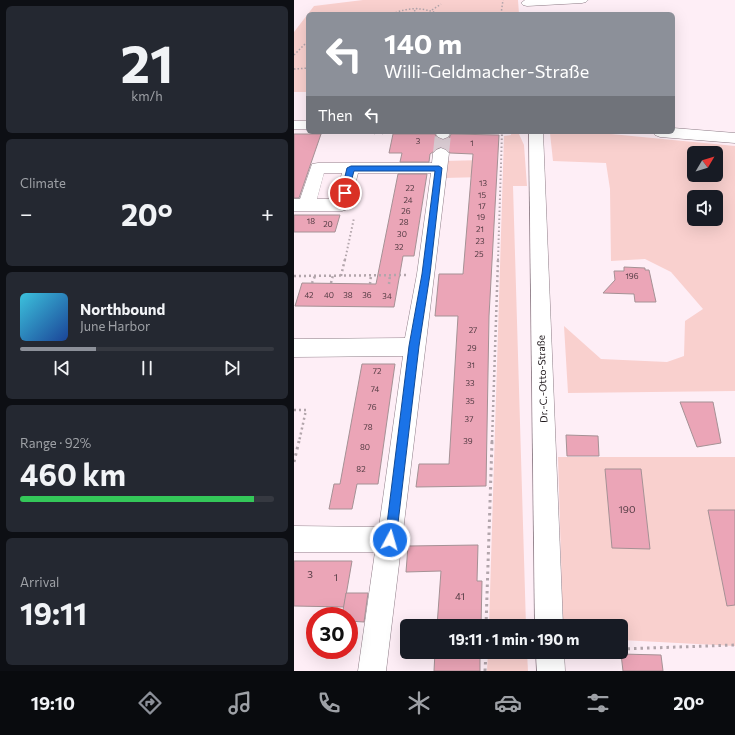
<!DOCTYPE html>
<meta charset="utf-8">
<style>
:root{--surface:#171b24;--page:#242831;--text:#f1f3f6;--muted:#9ea1a6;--line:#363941;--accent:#8c9099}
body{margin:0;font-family:Commissioner,sans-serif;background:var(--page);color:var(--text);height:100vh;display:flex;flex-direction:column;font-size:15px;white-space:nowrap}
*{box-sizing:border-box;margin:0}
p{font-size:13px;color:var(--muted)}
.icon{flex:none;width:22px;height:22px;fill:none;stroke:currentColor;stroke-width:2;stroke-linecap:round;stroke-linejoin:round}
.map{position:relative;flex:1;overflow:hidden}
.drawer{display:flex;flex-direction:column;gap:6px;padding:6px;background:#0d0f14;width:294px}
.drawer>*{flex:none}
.top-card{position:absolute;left:12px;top:12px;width:369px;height:122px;border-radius:6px;box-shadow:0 4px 16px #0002;background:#8c9099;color:#fff;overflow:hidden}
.needle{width:26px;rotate:52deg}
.controls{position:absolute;left:393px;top:146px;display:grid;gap:8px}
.controls a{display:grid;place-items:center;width:36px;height:36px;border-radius:6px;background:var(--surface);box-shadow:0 4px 16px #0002;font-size:20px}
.speed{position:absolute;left:12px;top:607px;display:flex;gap:8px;font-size:20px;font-weight:700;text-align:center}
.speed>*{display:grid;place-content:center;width:52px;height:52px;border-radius:50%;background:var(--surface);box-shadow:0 4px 16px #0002;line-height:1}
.speed .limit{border:6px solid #d22;background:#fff;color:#111}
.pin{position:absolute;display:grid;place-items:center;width:34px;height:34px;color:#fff;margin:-17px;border:2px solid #fff;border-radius:50%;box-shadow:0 1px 4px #0007}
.me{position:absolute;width:44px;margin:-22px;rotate:6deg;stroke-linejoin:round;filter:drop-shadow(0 0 3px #0008)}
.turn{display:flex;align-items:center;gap:14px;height:84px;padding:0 12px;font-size:18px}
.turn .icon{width:52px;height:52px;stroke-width:2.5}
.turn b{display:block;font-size:28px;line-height:34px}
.then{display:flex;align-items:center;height:38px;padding:0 12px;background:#0003;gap:8px;font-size:15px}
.big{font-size:30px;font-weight:700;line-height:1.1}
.drawer .card{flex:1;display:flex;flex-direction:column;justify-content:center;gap:6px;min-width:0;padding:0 14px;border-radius:6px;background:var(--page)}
.drawer .dial{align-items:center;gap:0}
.dial b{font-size:52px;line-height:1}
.song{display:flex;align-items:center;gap:12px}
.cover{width:48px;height:48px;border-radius:6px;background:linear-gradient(135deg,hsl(190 70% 55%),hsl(220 70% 35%))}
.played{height:4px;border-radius:2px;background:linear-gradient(90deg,var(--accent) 30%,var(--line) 30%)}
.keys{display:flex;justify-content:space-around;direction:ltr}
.heat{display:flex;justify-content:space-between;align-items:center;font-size:22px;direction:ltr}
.charge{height:6px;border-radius:3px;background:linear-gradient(90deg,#34c759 92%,var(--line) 0)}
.trip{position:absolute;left:106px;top:619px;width:228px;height:40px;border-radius:6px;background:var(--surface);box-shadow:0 4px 16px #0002;font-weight:700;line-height:40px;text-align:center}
.tab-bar{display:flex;height:64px;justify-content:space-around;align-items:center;background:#090b0e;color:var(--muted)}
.tab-bar .icon{width:28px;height:28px}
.tab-bar .on{color:var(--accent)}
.tab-bar b{font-size:18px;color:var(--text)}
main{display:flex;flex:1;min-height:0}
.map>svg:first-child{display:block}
</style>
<main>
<section class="drawer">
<div class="card dial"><b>21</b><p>km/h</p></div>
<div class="card"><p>Climate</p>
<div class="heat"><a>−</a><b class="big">20°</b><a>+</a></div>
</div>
<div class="card">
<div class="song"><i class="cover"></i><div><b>Northbound</b><p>June Harbor</p></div></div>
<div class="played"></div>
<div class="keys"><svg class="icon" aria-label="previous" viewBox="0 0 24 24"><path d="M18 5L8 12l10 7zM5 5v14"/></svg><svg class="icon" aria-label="pause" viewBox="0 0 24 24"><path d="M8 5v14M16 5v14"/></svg><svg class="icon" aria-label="next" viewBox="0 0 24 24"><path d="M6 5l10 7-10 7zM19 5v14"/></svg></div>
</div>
<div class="card"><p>Range · 92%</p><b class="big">460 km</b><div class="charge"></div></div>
<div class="card"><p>Arrival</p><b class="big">19:11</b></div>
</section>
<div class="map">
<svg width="441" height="671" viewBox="0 0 441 671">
<rect width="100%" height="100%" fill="#feeef6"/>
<!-- green -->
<g fill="#f9d0ce" fill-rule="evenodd">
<polygon points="69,0 224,0 225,14 14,14 14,92 0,92 0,32 20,6"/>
<polygon points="217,132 225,134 230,145 233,186 219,186 232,626 195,626 210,136 217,135"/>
<path d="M256 133 317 134 441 146V391L274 393 270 326 307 359 373 362 390 356 391 321 409 309 377 272 351 259 317 261 316 189 312 163 259 161ZM400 153H422V175H400ZM400 197H422V219H400Z"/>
<polygon points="190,160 189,177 150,178 150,161"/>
<polygon points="264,457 441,457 441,646 327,640 327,626 269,626"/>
<polygon points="194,652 233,652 234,671 193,671"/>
</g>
<!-- building -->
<g fill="#eba5b7" stroke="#a59195">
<polygon points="0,134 27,134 5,198 0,198"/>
<polygon points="99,134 141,134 143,138 148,140 155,138 157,134 205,135 195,316 192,486 122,487 125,464 155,464 164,316 141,316 145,274 169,274 179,154 156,153 153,149 146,147 136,154 135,162 106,162 108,153 95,153"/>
<polygon points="104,174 133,174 120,256 109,256 100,307 1,306 8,283 82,284"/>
<polygon points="0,215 46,215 41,232 0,232"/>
<polygon points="330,267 351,268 351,270 355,270 362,302 341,302 340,294 309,293 321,280 320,271 330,271"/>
<polygon points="68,364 101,364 84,484 63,484 58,509 35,509 40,484 46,484"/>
<polygon points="386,402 419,402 427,443 403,447"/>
<polygon points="272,435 304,436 305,456 273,456"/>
<polygon points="311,469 347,469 356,549 318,548"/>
<polygon points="414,510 441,510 441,605 433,606"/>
<polygon points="184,545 183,581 188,581 187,626 143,626 147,571 112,572 114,546"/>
<polygon points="0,561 58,561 50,607 0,606"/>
<polygon points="52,593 74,593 70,622 55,621 55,616 48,616"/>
<polygon points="141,652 186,652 186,671 140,671"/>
<polygon points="327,654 367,655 369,671 329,671"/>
</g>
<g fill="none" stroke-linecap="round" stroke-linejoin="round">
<!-- minor-tunnel -->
<polyline stroke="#dcced5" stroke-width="16" stroke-dasharray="16 8" stroke-linecap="butt" points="147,153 149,134"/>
<defs>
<g id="minor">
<polygon points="294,0 292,2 288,3 233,6 229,5 227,3 231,0"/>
<rect x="0" y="121" width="14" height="8"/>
<polygon points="379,128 441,133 441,143 366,137 361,135 359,132 379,132"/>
<polygon points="143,132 157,132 154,137 149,139 144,137 142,134"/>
<polygon points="235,132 249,132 269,626 241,626"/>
<path d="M147 148 152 150 155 153 92 671H64L81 552H0V526L85 527 109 356 0 357V339L111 338 123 274 137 173H64L56 205 54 209 48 211H0V199H6L18 164 24 163H138L139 153 142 150ZM30 173H48L41 199H23Z"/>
<polygon points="242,652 270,652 271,671 243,671"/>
</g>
</defs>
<!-- minor casing -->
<use href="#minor" stroke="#8e7d87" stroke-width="1"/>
<!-- path-far3 -->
<g stroke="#b2a5ab" stroke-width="1.5" stroke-dasharray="1.5 2" stroke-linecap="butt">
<polyline points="138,10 147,4"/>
<path d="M98 14C115 7 128 7 145 14"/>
<polyline points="118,14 123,8"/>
<polyline points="207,14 209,0"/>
<polyline points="0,55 14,41"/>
<polyline points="0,69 14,68"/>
</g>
<!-- path-far2 -->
<g stroke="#b2a5ab" stroke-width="2" stroke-dasharray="1.5 2.5" stroke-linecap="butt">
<polyline points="50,132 50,134"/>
<polyline points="57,132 57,134"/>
<polyline points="183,132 183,134"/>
<polyline points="27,134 28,132"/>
<polyline points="80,134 81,132"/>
<polyline points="88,134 89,132"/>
<polyline points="121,134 122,132"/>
<polyline points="51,260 60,218"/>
<polyline points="204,260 208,132"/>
</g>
<!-- path-far1 -->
<g stroke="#b2a5ab" stroke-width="2.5" stroke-dasharray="2 3" stroke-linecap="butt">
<polyline points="0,276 113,275"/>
<polyline points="47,276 51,259"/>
<polyline points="18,283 21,276"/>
<polyline points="37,283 39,275"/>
<polyline points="76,284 77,275"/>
<polyline points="95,284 96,275"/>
<polyline points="0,410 12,410 5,442"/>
<polyline points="198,442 204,259"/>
</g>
<!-- path -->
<g stroke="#b2a5ab" stroke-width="3" stroke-dasharray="2.5 4" stroke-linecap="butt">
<polyline points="0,462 5,441"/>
<polyline points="192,626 198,441"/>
<polyline points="327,649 441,645"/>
<polyline points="191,671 192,652"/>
</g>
<!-- minor -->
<use href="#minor" fill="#fff" fill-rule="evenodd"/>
</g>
<!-- route -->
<polygon fill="#1a73e8" stroke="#114b97" points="57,166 145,166 148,168 136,274 125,346 102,540 101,544 96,546 92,544 91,540 115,346 128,274 141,171 60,171 54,193 51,196 47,193 53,168"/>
<g text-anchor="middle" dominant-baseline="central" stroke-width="3" stroke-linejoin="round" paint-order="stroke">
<!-- number labels -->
<g font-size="8" fill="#513a42">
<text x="124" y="141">3</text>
<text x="178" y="143">1</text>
<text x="189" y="183">13</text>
<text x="116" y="188">22</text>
<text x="188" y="195">15</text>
<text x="114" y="200">24</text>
<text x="188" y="206">17</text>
<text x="112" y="211">26</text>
<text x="187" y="217">19</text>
<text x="17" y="221">18</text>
<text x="110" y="222">28</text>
<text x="34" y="224">20</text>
<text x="186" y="229">21</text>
<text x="108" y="234">30</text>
<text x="186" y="241">23</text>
<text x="105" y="247">32</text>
<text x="185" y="254">25</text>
<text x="338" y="276">196</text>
<text x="15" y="295">42</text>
<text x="35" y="295">40</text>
<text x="54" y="295">38</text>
<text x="73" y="295">36</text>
<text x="93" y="296">34</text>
<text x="179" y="330">27</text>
<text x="178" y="348">29</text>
<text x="177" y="365">31</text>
<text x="83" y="371">72</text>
<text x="176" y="383">33</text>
<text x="81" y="389">74</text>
<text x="176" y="401">35</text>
<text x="78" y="407">76</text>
<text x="175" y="419">37</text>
<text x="74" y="427">78</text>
<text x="174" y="441">39</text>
<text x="71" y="447">80</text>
<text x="67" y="469">82</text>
</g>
<!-- street labels -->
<g font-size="10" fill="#1e171b" stroke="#fff">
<text transform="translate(248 379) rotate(-92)">Dr.-C.-Otto-Straße</text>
</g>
<!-- near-number labels -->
<g font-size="10" fill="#513a42">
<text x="333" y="509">190</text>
<text x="16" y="574">3</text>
<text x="42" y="577">1</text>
<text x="166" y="596">41</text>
</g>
</g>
</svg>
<div class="controls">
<a><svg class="needle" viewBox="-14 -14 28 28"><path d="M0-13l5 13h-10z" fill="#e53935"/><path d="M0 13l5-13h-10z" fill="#9ea1a6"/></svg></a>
<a><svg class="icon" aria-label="sound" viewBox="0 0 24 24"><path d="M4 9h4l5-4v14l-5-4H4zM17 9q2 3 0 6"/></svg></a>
</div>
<div class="speed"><div class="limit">30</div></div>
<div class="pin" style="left:51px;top:193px;background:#d93025"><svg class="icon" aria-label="arrive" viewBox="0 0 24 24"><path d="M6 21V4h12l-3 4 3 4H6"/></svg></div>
<svg class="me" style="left:96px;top:540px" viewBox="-20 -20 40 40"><circle r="17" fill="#1a73e8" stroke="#fff" stroke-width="3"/><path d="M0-11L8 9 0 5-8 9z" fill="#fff"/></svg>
<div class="trip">19:11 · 1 min · 190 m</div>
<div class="top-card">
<div class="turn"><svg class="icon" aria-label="left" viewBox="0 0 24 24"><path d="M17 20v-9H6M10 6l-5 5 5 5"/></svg><div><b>140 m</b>Willi-Geldmacher-Straße</div></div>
<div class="then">Then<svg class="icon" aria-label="left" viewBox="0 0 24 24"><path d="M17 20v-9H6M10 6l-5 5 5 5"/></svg></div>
</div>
</div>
</main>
<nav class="tab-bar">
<b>19:10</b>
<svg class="icon on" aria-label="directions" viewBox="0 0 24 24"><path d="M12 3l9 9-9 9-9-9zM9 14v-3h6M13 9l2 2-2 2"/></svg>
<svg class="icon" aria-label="music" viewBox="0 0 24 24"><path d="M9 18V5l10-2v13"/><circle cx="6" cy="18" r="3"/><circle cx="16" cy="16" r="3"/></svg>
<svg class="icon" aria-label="phone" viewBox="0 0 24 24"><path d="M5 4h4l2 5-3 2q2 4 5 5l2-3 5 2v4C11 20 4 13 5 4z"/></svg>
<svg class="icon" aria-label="climate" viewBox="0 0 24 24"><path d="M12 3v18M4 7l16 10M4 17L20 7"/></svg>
<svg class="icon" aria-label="car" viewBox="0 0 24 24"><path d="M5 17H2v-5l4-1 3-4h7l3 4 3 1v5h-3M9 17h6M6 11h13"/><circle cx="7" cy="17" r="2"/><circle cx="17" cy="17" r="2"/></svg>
<svg class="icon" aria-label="filters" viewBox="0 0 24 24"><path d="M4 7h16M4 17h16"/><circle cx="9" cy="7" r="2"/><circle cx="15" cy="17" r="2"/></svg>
<b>20°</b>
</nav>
